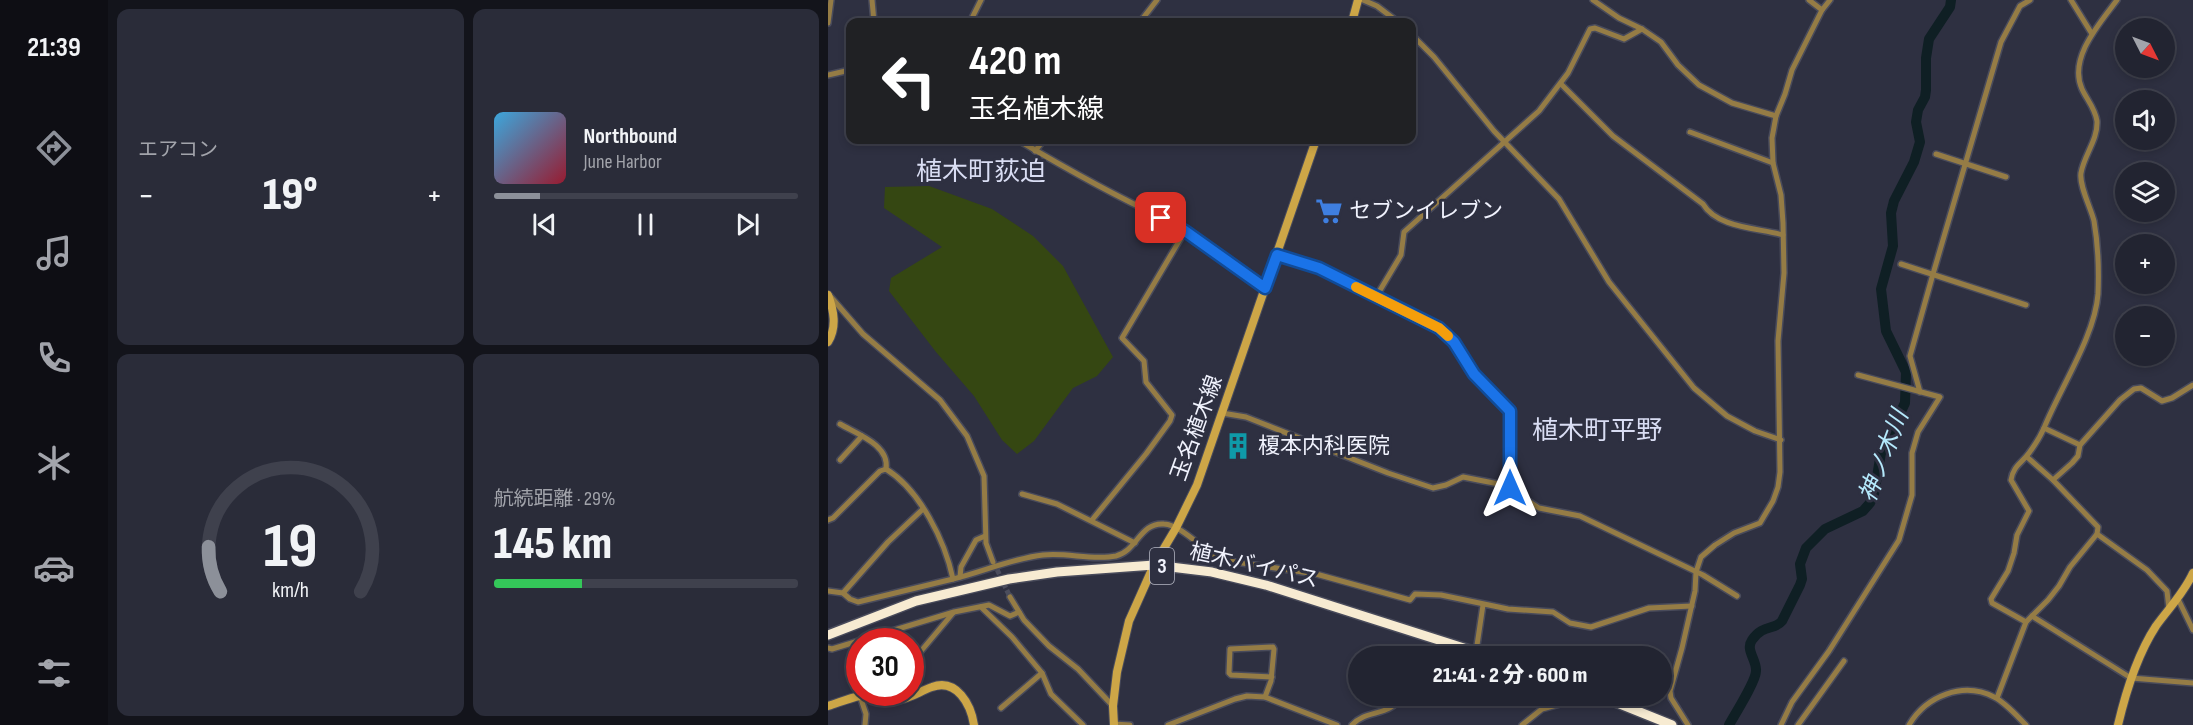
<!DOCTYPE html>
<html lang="ja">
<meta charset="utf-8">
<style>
:root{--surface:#222431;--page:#2a2c39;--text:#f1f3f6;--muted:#a2a4ab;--line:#3f414d;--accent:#8c9099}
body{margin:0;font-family:"Sofia Sans Condensed","Noto Sans JP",sans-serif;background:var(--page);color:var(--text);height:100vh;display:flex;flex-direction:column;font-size:22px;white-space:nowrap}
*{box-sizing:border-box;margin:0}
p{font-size:20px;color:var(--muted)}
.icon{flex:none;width:33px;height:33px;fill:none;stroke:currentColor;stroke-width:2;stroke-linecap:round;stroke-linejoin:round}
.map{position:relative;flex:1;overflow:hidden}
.side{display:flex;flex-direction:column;gap:9px;padding:9px;background:#13141b;width:720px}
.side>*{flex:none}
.banner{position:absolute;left:18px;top:18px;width:570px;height:126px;border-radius:12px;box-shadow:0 3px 9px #0003,0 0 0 2px var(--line);background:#202124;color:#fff;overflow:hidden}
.needle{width:39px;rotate:132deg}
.tools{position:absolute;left:1287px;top:18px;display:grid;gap:12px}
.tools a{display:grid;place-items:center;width:60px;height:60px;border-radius:50%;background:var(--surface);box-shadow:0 3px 9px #0003,0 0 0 2px var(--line);font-size:30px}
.speed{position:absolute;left:18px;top:628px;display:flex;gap:12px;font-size:30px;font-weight:700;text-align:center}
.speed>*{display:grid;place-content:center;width:78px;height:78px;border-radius:50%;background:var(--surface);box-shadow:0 3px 9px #0003,0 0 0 2px var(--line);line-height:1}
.speed .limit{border:9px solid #d22;background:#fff;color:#111}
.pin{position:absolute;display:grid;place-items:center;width:51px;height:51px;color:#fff;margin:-26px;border-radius:12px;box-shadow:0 3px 9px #0006}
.me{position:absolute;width:66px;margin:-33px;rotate:0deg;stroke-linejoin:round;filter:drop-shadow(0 0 4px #0008)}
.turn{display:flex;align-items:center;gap:21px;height:126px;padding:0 24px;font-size:27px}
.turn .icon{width:78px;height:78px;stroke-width:2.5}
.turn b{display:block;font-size:42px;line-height:51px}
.big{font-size:45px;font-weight:800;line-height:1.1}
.side .tile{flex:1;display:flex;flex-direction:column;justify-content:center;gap:9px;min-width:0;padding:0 21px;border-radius:12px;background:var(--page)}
.side .dial{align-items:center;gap:0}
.dial svg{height:156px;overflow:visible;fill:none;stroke:var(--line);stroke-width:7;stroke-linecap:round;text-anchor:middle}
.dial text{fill:var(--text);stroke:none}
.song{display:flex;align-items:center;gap:18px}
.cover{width:72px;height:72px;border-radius:9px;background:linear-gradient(135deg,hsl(200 70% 55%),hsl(350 70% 35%))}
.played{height:6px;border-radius:3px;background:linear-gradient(90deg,var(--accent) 15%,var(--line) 15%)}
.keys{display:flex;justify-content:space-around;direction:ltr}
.heat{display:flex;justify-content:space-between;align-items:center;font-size:33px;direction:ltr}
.charge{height:9px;border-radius:4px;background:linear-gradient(90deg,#34c759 29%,var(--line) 0)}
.side .tiles{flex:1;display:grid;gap:9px;grid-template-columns:repeat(2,1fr)}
.trip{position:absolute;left:520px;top:646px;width:324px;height:60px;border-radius:30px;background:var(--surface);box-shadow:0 3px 9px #0003,0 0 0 2px var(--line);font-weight:800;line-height:60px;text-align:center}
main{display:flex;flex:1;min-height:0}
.tabs{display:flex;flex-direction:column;width:108px;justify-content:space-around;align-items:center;background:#0e0e14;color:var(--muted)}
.tabs .icon{width:42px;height:42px}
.tabs .active{color:var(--accent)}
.tabs b{font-size:27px;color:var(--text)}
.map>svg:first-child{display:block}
</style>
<main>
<nav class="tabs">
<b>21:39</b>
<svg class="icon active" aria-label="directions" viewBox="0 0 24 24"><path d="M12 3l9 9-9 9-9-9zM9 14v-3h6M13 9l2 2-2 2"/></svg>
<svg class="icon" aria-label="music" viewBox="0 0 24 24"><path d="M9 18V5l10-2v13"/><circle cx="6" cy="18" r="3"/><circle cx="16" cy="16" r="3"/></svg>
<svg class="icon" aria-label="phone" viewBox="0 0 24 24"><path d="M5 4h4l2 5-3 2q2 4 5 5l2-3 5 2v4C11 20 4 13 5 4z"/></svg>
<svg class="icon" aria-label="climate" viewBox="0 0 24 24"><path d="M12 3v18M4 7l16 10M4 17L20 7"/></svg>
<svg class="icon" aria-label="car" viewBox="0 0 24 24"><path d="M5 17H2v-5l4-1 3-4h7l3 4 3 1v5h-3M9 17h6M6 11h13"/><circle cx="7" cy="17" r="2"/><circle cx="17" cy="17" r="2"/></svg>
<svg class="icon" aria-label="filters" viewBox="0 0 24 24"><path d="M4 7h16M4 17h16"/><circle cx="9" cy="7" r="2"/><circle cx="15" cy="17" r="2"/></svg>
</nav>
<section class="side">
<div class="tiles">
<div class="tile"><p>エアコン</p>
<div class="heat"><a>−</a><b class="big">19°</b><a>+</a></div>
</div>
<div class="tile">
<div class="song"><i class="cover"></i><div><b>Northbound</b><p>June Harbor</p></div></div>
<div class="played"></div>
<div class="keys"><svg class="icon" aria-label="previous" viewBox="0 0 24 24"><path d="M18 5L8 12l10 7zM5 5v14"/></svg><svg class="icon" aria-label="pause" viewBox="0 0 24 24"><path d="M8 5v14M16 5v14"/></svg><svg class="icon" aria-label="next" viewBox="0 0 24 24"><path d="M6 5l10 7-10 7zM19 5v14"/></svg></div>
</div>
<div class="tile dial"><svg viewBox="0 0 100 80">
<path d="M14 69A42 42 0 1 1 86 69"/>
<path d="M14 69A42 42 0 0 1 8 46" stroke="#8c9099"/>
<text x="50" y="56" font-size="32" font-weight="700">19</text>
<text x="50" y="72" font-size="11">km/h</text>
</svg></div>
<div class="tile"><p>航続距離 · 29%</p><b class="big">145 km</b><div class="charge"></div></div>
</div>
</section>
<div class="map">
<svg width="1365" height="725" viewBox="0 0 1365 725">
<rect width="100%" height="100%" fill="#2e3041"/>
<!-- green -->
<polygon fill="#354712" points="101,186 164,209 205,236 235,266 285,357 269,376 245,388 206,441 189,454 174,440 146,396 108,352 61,291 63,278 114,247 56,208 57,187"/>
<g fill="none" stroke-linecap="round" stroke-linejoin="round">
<!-- river -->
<path stroke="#0f1f24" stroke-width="10" d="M901 725C907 714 928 681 928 671 929 660 917 650 924 640 935 624 947 630 954 621L972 585 974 579 972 564 978 548 997 529 1035 511 1042 503 1046 494 1053 453 1077 403 1078 372 1058 331 1053 289 1065 246 1063 213 1066 201 1086 162 1092 142 1088 122 1090 110 1097 97 1098 90V58L1101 39 1122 7 1123 0"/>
<!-- street-tunnel -->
<polyline stroke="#4b4d5d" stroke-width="5" stroke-dasharray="5 2.5" stroke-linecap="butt" points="166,563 182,597"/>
<defs>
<g id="street">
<polyline points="44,0 46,22"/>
<polyline points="535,0 549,6 570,22"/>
<polyline points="765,0 791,18 814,29 833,42 850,65 871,85 904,103 948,116"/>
<polyline points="981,0 994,10"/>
<polyline points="1243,0 1264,34"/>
<polyline points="142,22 153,0"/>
<polyline points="312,22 329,0"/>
<polyline points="0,23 3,0"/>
<polyline points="584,35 606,57 666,131 731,199 781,282 866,388 899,416 927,431 953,440"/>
<polyline points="0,75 22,70"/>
<path d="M733 84 785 136 875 204C889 228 931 228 955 235"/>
<polyline points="862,132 945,163"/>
<path d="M190 140C237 168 285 195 335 218 369 234 407 265 437 288"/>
<polyline points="207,151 216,140"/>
<polyline points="1108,154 1178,177"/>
<polyline points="449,255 491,269 611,328 626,342 646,373 682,411 682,488"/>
<polyline points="1073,264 1198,305"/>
<polyline points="2,296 35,334 112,400 139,436 156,476 158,543 165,562"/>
<polyline points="548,297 573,255 576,232 711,111 740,73 762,29 767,28 796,39 814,29"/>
<polyline points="1092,392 1082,356 1105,274 1173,42 1192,6 1202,0"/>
<polyline points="394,413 418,417 560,473 605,488 618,485 635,477 676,485 711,508 752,516 875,575 909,596"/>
<path d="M12 424C29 434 62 445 58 469"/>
<path d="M1252 445 1216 428C1232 388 1267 336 1270 294 1271 270 1270 244 1266 221 1263 208 1251 186 1253 173 1256 155 1270 140 1269 121 1267 108 1259 100 1254 89 1240 58 1272 23 1289 0"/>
<polyline points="1199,457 1225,480"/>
<polyline points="12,460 34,436"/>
<polyline points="194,494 229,504 307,543"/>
<path d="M0 520 5 518 52 471 58 469C92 490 117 541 125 579 154 572 186 558 215 555 239 552 264 561 288 556 309 551 312 522 336 524 354 525 377 552 394 560L488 574 582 600 587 594 613 595 680 609 725 612 742 623 763 627 821 608 864 606"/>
<polyline points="264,520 318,454 342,421 344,415 318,382 316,361 294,338 357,231"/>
<polyline points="1269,534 1319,570 1339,591 1341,609"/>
<polyline points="132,577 133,567 148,540 157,536"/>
<polyline points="0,591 15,593 22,599 30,602 125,579"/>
<polyline points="15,593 60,542 95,509"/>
<polyline points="182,597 196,620 221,646 250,669 285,706"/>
<polyline points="1350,599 1365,630"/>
<polyline points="153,607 184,637 214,673 173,708"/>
<polyline points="1204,616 1303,678 1365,683"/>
<path d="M1198 622 1164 603 1163 599 1180 571 1186 553 1189 535 1201 511 1183 480C1185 466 1194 463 1201 453 1207 445 1212 437 1216 428"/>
<polyline points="60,633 68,642"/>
<polyline points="0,648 4,649 126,612 161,605 182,616 191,612"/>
<polyline points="648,652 655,605"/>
<polyline points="82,657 88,657 125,613"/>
<polyline points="633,657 637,655 639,649"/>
<polyline points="214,673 223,694 255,725"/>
<polyline points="32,696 38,714 37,725"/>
<polyline points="437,697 443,681 446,649 445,647 402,649 401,673 403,675 444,677"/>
<polyline points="1169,698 1198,622 1220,600 1231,586 1242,567 1269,534 1270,527 1225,480 1244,463 1250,456 1252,445 1292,400 1306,389 1313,388 1334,401 1344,398 1365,385"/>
<polyline points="790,702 819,696"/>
<polyline points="285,724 302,725"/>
<polyline points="340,725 407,699 419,696 437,697 509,725"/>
<path d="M524 725C538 709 563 717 573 696"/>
<polyline points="694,725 714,709 736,703 743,696"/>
<polyline points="860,725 843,698 842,691 854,648 867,591 868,572 873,557 887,545 906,533 932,523 945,501 950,487 952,472 950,341 956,273 955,223 953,195 945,163 944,138 948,116 957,94 964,70 994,10 1002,0"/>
<polyline points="953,725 964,702 1001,651 1071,540 1084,495 1084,453 1090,432 1112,397 1030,375"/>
<polyline points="970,725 1016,661"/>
<path d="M1081 725C1098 696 1135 681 1166 697 1178 703 1189 716 1198 725"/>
</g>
<g id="secondary">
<polyline points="524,22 530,0"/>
<path d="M0 295C6 311 9 327 0 342"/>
<path d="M0 706C10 703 21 698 32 696 44 695 57 702 69 700 82 699 92 691 104 687 129 678 143 705 146 725"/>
<polyline points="286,725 285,706 289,672 301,621 326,565 348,528 369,485 488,140"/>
<path d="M1290 725C1298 691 1309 655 1328 626 1341 608 1356 593 1365 573"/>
</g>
<g id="highway">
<polyline points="0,635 88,601 181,579 229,572 326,565 384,572 438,585 664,657"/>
<polyline points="772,696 844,725"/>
</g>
</defs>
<!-- street casing -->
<use href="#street" stroke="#494b5b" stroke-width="8"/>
<!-- secondary casing -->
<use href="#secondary" stroke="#494b5b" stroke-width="10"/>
<!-- highway casing -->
<use href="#highway" stroke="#494b5b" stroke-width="12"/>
<!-- street -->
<use href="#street" stroke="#957c45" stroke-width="5"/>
<!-- secondary -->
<use href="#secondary" stroke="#cda647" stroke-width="8"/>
<!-- highway -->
<use href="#highway" stroke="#f7ebd2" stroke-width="9"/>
</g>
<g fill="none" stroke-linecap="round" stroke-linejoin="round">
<defs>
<polyline id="route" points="333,218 357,231 437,288 449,255 491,268 611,328 626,342 646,374 682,411 682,488"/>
</defs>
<!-- route casing -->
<use href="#route" stroke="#114b97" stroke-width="15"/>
<!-- route -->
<use href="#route" stroke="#1a73e8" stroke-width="10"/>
<!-- slow -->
<polyline stroke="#f59e0b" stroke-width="10" points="528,287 611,328 620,336"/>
</g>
<!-- icons -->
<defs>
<symbol id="supermarket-bare" viewBox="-9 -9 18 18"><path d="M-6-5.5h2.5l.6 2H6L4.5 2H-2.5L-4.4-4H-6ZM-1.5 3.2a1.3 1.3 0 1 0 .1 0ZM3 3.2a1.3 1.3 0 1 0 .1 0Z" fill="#3f7fe0" stroke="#2e3041" stroke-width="2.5" paint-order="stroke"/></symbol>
<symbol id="building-bare" viewBox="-9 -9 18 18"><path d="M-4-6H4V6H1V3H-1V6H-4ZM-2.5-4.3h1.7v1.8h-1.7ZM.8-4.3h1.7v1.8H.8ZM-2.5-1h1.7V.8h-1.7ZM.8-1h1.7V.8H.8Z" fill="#0f9aa8" stroke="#2e3041" stroke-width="2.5" paint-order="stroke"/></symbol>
</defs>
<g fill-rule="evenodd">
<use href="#supermarket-bare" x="482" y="192" width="38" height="38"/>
<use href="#building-bare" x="391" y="427" width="38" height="38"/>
</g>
<g text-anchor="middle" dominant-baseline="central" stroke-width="6" stroke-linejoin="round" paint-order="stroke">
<!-- shield labels -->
<rect fill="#2e3041" stroke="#b6b8c5" stroke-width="1.5" x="322" y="548" width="24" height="36" rx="4.5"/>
<g font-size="21" font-weight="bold" fill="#f0f2fd">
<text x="334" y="566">3</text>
</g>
<!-- poi labels -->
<g font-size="22" fill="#f0f2fd" stroke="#2e3041" text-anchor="start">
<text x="521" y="211">セブンイレブン</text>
<text x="430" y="446">榎本内科医院</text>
</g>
<!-- street labels -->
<g font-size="22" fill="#f0f2fd" stroke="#2e3041">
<text transform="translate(369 428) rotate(-70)">玉名植木線</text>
<text transform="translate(426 566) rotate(13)">植木バイパス</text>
</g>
<!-- water labels -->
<g font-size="24" font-style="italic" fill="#b5e9fc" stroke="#2e3041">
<text transform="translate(1056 456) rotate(-69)">神ノ木川</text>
</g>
<!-- quarter labels -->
<g font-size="26" fill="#d9ddf3" stroke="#2e3041">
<text x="153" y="172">植木町荻迫</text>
<text x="769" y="431">植木町平野</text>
</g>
</g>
</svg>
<div class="tools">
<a><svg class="needle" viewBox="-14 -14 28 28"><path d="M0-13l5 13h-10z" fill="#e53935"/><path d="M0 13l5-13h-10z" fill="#a2a4ab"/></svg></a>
<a><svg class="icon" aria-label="sound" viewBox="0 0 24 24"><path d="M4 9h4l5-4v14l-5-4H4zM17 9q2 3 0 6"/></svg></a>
<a><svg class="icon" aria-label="layers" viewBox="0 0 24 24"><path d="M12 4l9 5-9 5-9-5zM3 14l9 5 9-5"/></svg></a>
<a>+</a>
<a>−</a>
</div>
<div class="speed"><div class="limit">30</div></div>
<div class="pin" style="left:333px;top:218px;background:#d93025"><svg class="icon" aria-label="arrive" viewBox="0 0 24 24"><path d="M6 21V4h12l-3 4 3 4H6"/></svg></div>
<svg class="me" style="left:682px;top:488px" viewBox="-20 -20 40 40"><path d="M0-17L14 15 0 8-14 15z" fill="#1a73e8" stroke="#fff" stroke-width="4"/></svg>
<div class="trip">21:41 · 2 分 · 600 m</div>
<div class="banner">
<div class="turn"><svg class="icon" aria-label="left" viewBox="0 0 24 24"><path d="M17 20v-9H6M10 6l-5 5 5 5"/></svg><div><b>420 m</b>玉名植木線</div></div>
</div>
</div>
</main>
